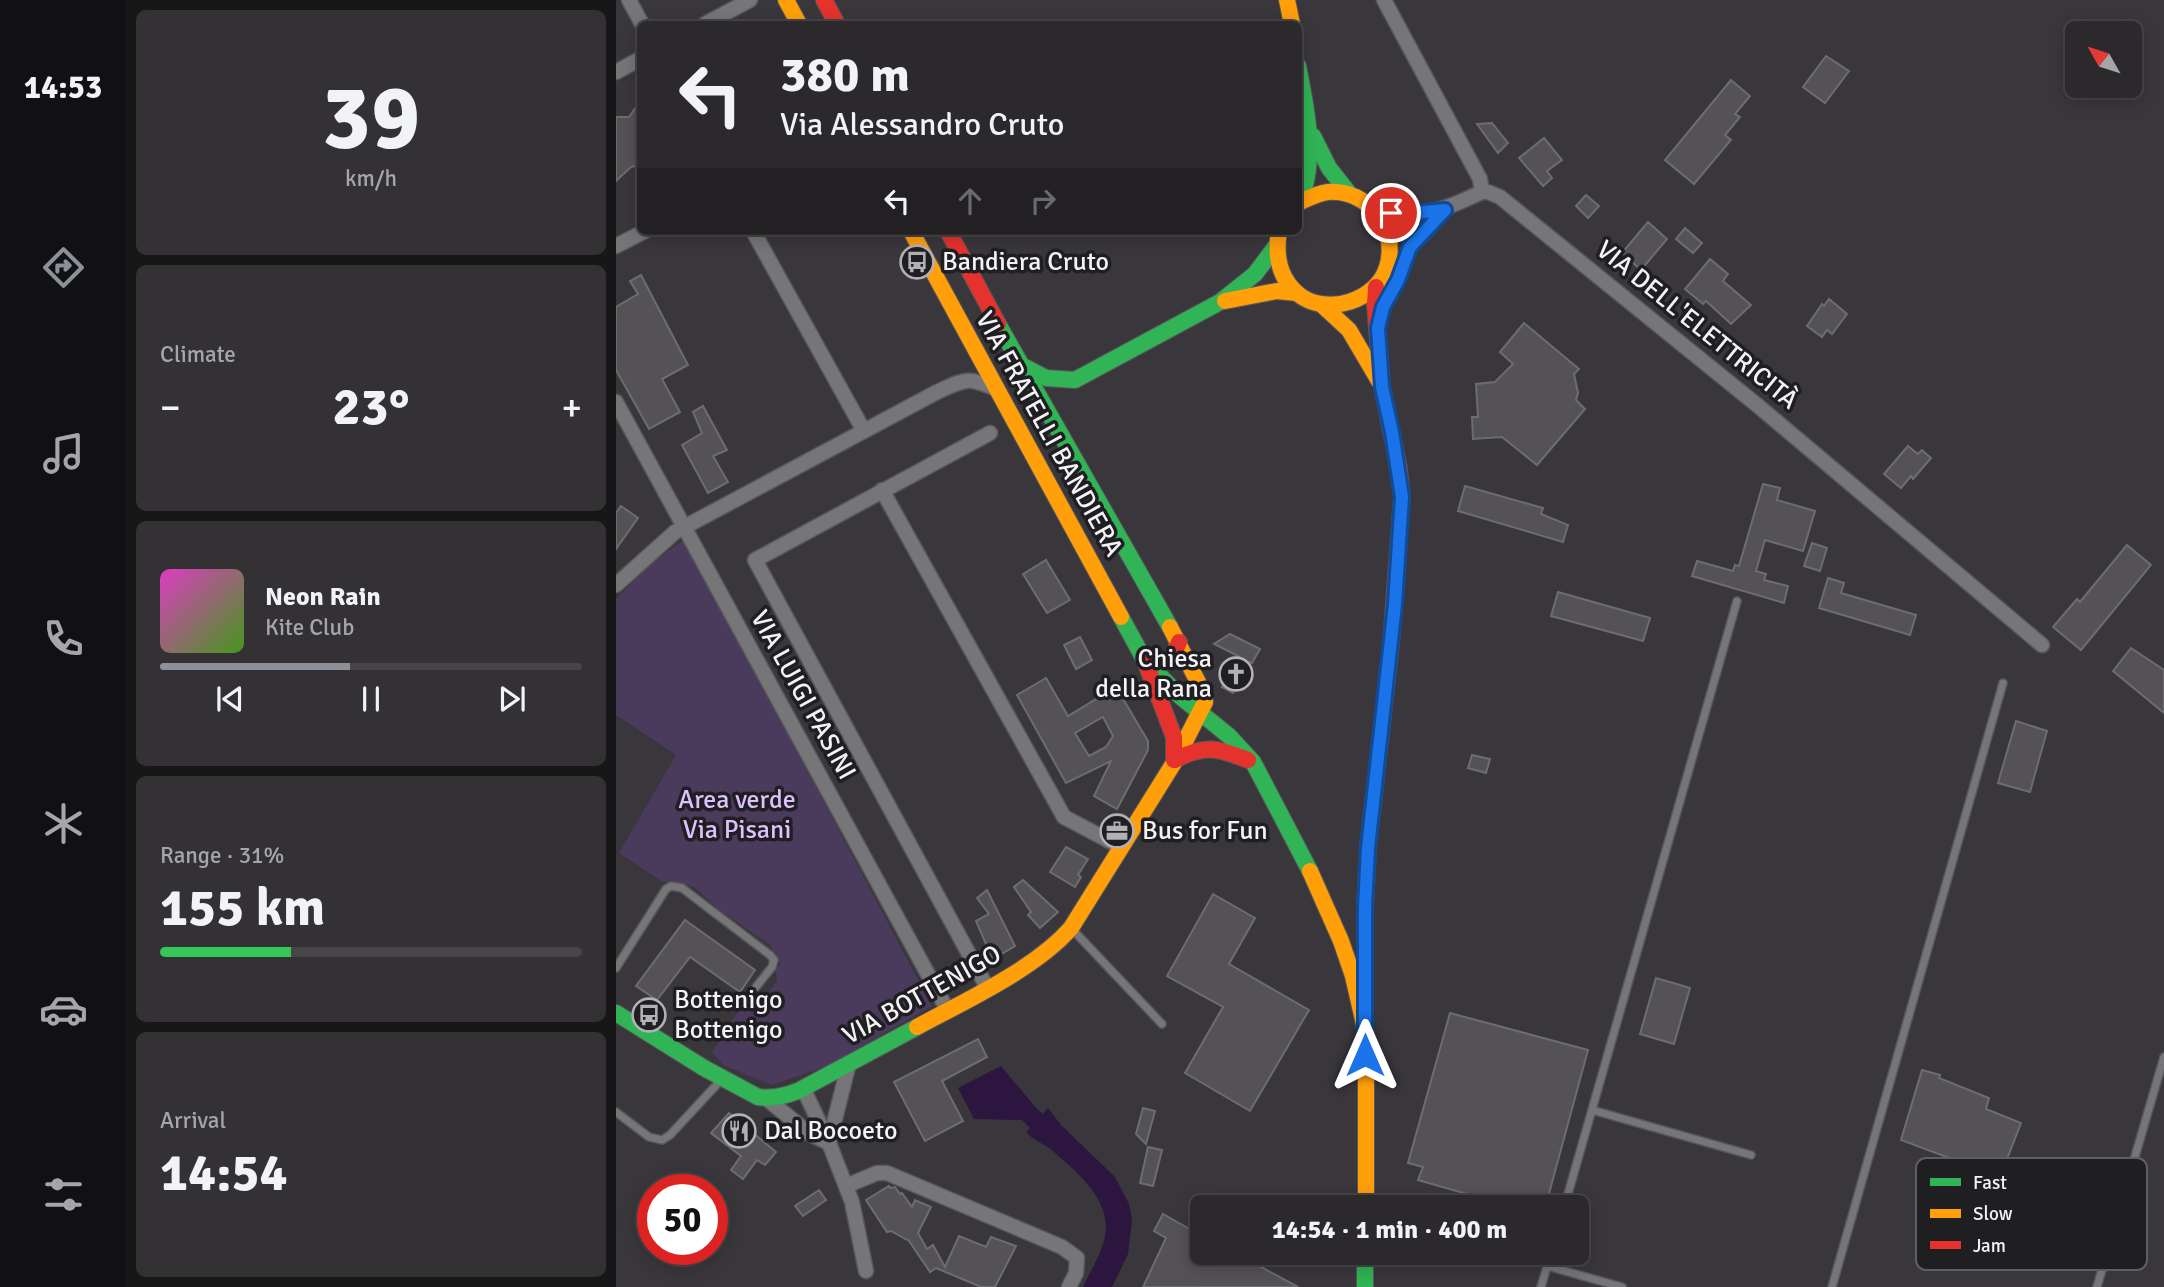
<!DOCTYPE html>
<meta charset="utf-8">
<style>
:root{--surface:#2b292c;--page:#333134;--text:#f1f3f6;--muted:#a6a6a9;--line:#474548;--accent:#8c9099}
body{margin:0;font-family:Signika,sans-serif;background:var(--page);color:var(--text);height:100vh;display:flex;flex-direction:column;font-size:26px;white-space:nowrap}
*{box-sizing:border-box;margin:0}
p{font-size:23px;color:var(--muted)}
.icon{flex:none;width:38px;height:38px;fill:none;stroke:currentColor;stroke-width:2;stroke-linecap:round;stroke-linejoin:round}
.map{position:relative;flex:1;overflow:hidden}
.sheet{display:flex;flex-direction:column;gap:10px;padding:10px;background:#181718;width:490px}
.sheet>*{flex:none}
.top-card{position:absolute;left:21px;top:21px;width:665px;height:214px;border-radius:10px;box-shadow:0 4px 18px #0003,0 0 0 2px var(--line);background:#2b292c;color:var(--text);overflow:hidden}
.needle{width:46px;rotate:309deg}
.fabs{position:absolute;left:1449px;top:21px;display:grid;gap:14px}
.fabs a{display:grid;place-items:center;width:77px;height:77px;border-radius:10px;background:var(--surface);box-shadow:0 4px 18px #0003,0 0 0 2px var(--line);font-size:35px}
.speed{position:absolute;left:21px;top:1174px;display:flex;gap:14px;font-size:35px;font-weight:700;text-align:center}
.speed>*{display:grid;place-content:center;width:91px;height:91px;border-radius:50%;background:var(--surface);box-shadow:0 4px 18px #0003,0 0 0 2px var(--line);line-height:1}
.speed .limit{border:10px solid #d22;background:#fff;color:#111}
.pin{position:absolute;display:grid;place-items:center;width:60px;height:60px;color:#fff;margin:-30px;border:4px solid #fff;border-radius:50%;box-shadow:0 2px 7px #0007}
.me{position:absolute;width:77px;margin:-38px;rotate:0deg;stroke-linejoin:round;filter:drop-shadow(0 0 5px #0008)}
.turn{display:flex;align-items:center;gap:24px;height:147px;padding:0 28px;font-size:32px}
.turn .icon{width:91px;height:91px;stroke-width:2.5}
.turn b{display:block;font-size:49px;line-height:60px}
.lanes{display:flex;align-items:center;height:66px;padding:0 28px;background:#0003;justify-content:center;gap:35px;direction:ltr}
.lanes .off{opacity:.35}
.big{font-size:52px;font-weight:700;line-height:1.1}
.sheet .widget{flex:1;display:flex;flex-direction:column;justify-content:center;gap:10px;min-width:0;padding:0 24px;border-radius:10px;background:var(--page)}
.sheet .dial{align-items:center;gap:0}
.dial b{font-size:91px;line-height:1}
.song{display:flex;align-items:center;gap:21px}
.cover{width:84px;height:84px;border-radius:10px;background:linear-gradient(135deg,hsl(310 70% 55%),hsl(100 70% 35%))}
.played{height:7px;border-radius:4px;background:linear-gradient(90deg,var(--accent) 45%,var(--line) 45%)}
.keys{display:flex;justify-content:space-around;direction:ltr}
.heat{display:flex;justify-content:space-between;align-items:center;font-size:38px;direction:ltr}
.charge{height:10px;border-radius:5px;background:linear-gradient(90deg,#34c759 31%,var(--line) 0)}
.trip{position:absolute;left:574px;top:1195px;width:399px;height:70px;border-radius:10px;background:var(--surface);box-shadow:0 4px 18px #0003,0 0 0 2px var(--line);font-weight:700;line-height:70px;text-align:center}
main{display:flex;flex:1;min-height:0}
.dock{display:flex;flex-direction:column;width:126px;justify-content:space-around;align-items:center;background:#111012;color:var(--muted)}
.dock .icon{width:49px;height:49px}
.dock .active{color:var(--accent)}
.dock b{font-size:32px;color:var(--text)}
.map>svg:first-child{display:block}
</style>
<main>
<nav class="dock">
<b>14:53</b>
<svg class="icon active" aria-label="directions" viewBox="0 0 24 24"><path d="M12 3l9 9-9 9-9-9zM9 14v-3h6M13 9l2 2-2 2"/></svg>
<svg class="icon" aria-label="music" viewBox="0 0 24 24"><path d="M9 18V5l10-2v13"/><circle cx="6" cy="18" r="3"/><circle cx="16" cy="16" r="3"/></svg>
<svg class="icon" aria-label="phone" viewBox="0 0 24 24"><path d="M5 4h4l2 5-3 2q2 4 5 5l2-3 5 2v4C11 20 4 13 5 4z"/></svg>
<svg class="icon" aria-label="climate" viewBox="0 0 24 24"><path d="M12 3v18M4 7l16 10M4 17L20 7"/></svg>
<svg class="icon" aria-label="car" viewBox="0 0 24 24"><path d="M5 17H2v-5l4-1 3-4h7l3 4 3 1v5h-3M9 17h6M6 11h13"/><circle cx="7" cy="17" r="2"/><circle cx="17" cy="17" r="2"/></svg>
<svg class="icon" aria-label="filters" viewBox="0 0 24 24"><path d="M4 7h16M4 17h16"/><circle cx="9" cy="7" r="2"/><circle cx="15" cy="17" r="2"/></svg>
</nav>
<section class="sheet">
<div class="widget dial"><b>39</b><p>km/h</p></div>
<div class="widget"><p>Climate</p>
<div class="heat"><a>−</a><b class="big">23°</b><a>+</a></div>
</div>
<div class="widget">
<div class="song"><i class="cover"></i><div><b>Neon Rain</b><p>Kite Club</p></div></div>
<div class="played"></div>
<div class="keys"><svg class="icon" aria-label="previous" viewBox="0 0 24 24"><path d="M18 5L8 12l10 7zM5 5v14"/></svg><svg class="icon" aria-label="pause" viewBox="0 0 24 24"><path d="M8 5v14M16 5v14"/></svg><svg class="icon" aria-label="next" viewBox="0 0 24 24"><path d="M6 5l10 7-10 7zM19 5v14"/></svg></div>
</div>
<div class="widget"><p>Range · 31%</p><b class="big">155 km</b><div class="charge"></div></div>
<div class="widget"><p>Arrival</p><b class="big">14:54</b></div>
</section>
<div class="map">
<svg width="1548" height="1287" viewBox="0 0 1548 1287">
<rect width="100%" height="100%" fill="#39373b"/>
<!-- green -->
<polygon fill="#4a3a5b" points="69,539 316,1006 211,1066 156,1085 107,1065 96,1052 134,993 147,1000 161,981 159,968 165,964 154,945 102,909 78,887 45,881 3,853 60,755 0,715 0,599 34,564"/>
<!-- water -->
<path fill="#2c163f" d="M385 1066 420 1108 427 1114 432 1108 445 1125 499 1177 513 1204 516 1220 512 1254 496 1287H467C473 1274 481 1261 486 1247 502 1205 465 1176 437 1151 429 1144 418 1141 410 1132L414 1128 406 1120 358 1119 342 1088Z"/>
<!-- building -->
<g fill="#545256" stroke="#6d6c6f" stroke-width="2" fill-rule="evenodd">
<polygon points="1210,56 1233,71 1209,103 1187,87"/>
<polygon points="1115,80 1134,96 1119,114 1124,117 1109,135 1115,140 1078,184 1049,160"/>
<polygon points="24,101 24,165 15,167 0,181 0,117 13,117"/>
<polygon points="876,123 892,143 882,153 861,124"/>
<polygon points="928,138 946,160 931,171 936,178 927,186 903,158"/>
<polygon points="970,195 983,206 972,218 960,206"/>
<polygon points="1032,222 1051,239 1025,270 1006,253"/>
<polygon points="1069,228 1086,243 1077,253 1060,239"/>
<polygon points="1094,259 1112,274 1107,281 1135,305 1115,324 1090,301 1087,304 1069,289"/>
<polygon points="25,275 72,365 46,379 64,412 33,429 0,370 0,307 22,294 14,281"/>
<polygon points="1213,299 1231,314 1216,334 1211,330 1206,337 1191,326 1206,304 1208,306"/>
<polygon points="908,323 963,369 958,374 962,393 960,400 969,409 921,465 886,437 857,439 856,417 862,417 860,384 879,382 897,364 884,352"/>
<polygon points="87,406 111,450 97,456 112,482 92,493 66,445 86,433 77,412"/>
<polygon points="1292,446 1302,454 1306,450 1315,458 1297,479 1295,476 1285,488 1268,474"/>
<polygon points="1147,484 1164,488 1161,500 1199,511 1187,551 1149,540 1140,571 1150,574 1148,580 1172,586 1168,603 1076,576 1081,561 1117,571 1119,565 1123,566"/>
<polygon points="849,486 927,508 925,514 952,525 947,542 842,511"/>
<polygon points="5,506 22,518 0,549 0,513"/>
<polygon points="1196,543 1211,548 1204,571 1188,566"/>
<polygon points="1511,545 1535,565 1465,650 1437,627 1461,599 1464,602"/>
<polygon points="430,560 454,600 431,613 407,574"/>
<polygon points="1212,578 1228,583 1225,593 1300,615 1294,635 1203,608"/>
<polygon points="942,592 1034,618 1027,641 935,616"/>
<polygon points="614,634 644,649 636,663 633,662 617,693 606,687 622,656 598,644"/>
<polygon points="464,637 476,660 460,669 448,645"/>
<polygon points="1515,648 1548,670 1548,713 1497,671"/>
<path d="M430 678 452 716 500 687 532 741V750L501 809 478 796 495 761 450 783 401 695ZM487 717 497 736 490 747 473 756 459 733Z"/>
<polygon points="1400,721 1431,731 1414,792 1382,783"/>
<polygon points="856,755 874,759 870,773 852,768"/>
<polygon points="450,847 472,859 462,875 465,877 459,887 434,872"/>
<polygon points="407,880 442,912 424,928 412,915 415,912 398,887"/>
<polygon points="371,890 399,946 377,959 369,946 370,944 360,921 373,914 361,898"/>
<polygon points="597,894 639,918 613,964 693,1010 634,1111 569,1073 607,1007 551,976"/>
<polygon points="69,920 139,970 124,992 74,957 41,1000 20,986"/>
<polygon points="1040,978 1074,988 1058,1044 1024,1034"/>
<polygon points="834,1013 972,1050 931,1201 918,1197 916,1208 900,1208 802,1180 807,1167 792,1163"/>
<polygon points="362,1039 371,1057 326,1081 347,1121 309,1141 278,1082"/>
<polygon points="1306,1070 1324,1075 1323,1078 1373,1098 1370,1109 1405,1123 1384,1177 1285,1140"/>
<polygon points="527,1108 539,1111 530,1144 520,1134"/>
<polygon points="113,1113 160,1152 149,1165 141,1160 127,1179 115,1170 125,1156 95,1133"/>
<polygon points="532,1147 546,1150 537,1186 524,1183"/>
<polygon points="273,1186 274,1188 279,1187 284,1194 286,1193 296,1207 299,1200 315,1207 302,1233 311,1249 317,1245 329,1267 343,1236 370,1247 375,1237 400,1246 379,1287 365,1287 320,1268 314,1272 293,1241 275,1231 271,1232 250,1200"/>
<polygon points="203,1190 210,1200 187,1216 179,1206"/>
<polygon points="547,1214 586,1236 586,1253 619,1253 682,1287 527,1287 550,1238 538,1231"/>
</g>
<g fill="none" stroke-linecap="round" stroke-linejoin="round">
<defs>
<g id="lane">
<polyline points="456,929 546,1024"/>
<polyline points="0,968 50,889 55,886 66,888 154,955 158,960 156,967 140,987"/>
<polyline points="976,1110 1135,1155"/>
<polyline points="0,1112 33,1137 46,1140 54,1135 105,1080"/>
<polyline points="948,1208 1121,601"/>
<polyline points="931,1266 1006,1287"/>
<polyline points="925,1287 935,1253"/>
<polyline points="1216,1287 1387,683"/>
<polyline points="1481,1287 1548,1057"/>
</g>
<g id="street">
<polyline points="13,0 26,24"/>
<polyline points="768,0 864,179 866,192"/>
<polyline points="89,24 134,0"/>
<polyline points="0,72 24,59"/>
<path d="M760 209C803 221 827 210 866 192H872L884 197 1141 405 1426 645"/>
<polyline points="137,231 248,431"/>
<polyline points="0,246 29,231"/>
<polyline points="763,323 767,307 782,280 794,247 813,228"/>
<polyline points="0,402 332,1011"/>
<polyline points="266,490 448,817 505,847"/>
<path d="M0 585 59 532 321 392C349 379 352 376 380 389"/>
<polyline points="372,989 139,560 374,433"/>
<polyline points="187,1088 213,1143 236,1202 250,1271"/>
<polyline points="151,1099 194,1134 213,1143"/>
<polyline points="213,1143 233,1063"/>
<polyline points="230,1186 261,1173 271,1173 446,1247 461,1258 460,1273 453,1287"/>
</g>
<g id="fast">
<path d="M682 66C691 112 701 156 684 202"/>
<polyline points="697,136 713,168 732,192"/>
<polyline points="382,324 554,627"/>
<polyline points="405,365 430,378 459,380 604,302 639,274 660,246"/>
<polyline points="505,617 529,661 565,697 613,736 637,762 694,871"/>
<path d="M0 1013 88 1068 142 1097C156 1099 169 1096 182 1091L301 1027"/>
<polyline points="749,1253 749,1287"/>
</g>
<g id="slow">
<polyline points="170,0 183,24"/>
<polyline points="671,0 676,24"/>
<polyline points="295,231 505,617"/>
<path d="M663 231C659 255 663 278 682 294 710 317 761 301 771 267 783 229 752 189 712 192 702 193 691 199 682 203"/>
<polyline points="609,301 661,291 681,293"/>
<polyline points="706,305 733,330 763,381"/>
<polyline points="694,871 725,941 737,976 750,1033 750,1208"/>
<polyline points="749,997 749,907 752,848 775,644"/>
<path d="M301 1027C349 1001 419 969 455 928L559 761 589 702 588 694 554 627"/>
</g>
<g id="jam">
<polyline points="208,0 221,24"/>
<polyline points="332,231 382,324"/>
<polyline points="760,287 759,305 766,387 783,469 786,497 775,644"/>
<polyline points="558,760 558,737 529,661 551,662 558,654 563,642"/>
<path d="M559 760C588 744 602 748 632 760"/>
</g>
</defs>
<!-- lane casing -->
<use href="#lane" stroke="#575659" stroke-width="10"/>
<!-- street casing -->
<use href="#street" stroke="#575659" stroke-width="17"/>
<!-- fast casing -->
<use href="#fast" stroke="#575659" stroke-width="18"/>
<!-- slow casing -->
<use href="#slow" stroke="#575659" stroke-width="18"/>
<!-- jam casing -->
<use href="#jam" stroke="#575659" stroke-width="18"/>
<!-- lane -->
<use href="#lane" stroke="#767577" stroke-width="7"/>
<!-- street -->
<use href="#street" stroke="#767577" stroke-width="14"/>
<!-- fast -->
<use href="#fast" stroke="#30b455" stroke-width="16"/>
<!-- slow -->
<use href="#slow" stroke="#ff9f0a" stroke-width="16"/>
<!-- jam -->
<use href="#jam" stroke="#e5322d" stroke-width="16"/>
</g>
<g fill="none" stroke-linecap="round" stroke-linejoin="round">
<defs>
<polyline id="route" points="749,1055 749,907 752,848 779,604 786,497 776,432 766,387 762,328 767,307 782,280 794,247 829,210 787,214 775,213"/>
</defs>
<!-- route casing -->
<use href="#route" stroke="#114b97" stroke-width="18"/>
<!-- route -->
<use href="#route" stroke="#1a73e8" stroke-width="12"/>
</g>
<!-- icons -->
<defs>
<symbol id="bus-ring" viewBox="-11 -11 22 22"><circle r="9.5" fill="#1f1e21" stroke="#b3b1b5" stroke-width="1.5"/><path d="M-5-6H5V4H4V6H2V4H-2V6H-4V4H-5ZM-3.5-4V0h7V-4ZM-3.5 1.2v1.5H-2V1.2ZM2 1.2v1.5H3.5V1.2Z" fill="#b3b1b5"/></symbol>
<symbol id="church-ring" viewBox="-11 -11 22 22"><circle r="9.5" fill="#1f1e21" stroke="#b3b1b5" stroke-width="1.5"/><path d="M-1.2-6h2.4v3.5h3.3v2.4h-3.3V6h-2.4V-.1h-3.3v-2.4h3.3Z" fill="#b3b1b5"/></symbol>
<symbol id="office-ring" viewBox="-11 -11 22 22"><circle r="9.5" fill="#1f1e21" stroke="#b3b1b5" stroke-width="1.5"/><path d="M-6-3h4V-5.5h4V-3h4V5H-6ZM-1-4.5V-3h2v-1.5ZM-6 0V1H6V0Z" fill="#b3b1b5"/></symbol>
<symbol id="restaurant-ring" viewBox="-11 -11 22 22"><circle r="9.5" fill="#1f1e21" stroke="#b3b1b5" stroke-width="1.5"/><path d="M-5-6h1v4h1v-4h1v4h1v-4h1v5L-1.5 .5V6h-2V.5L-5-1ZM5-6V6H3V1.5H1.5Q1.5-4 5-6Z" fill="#b3b1b5"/></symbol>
</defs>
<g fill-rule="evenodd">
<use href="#bus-ring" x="282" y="243" width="38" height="38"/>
<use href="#church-ring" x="601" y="655" width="38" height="38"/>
<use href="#office-ring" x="482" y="812" width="38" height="38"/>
<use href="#bus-ring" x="14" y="996" width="38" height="38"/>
<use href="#restaurant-ring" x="104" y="1112" width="38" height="38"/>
</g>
<g text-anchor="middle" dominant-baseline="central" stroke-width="7" stroke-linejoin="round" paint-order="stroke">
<!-- poi labels -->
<g font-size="26" fill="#f4f2f7" stroke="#1f1e21" text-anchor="start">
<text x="326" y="262">Bandiera Cruto</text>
<text x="596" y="659" text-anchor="end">Chiesa<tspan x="596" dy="30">della Rana</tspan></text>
<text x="526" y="831">Bus for Fun</text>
<text x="58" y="1000">Bottenigo<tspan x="58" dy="30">Bottenigo</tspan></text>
<text x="148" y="1131">Dal Bocoeto</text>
</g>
<!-- street labels -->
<g font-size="26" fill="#f4f2f7" stroke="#1f1e21">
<text transform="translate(1081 325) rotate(39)">VIA DELL'ELETTRICITÀ</text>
<text transform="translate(433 434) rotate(61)">VIA FRATELLI BANDIERA</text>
<text transform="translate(187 695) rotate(61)">VIA LUIGI PASINI</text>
<text transform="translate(306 995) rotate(-29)">VIA BOTTENIGO</text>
</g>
<!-- park labels -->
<g font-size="26" fill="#dec0fe" stroke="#1f1e21">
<text x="121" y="800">Area verde<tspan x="121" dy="30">Via Pisani</tspan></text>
</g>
</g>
<!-- legend -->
<rect x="1300" y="1158" width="231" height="112" rx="10" fill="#1f1e21" stroke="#5f5e61" stroke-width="2"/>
<rect x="1314" y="1178" width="31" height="8" fill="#30b455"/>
<rect x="1314" y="1209" width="31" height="9" fill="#ff9f0a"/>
<rect x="1314" y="1241" width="31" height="8" fill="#e5322d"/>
<g font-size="19" fill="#f4f2f7">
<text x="1357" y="1189">Fast</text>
<text x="1357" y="1220">Slow</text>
<text x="1357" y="1252">Jam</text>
</g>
</svg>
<div class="fabs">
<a><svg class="needle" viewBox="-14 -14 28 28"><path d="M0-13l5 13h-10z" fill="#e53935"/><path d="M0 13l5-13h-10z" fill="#a6a6a9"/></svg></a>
</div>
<div class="speed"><div class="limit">50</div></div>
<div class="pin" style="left:775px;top:213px;background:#d93025"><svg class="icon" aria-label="arrive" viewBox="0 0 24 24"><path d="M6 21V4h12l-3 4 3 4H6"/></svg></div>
<svg class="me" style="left:749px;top:1055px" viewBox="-20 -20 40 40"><path d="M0-17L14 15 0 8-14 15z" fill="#1a73e8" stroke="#fff" stroke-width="4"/></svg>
<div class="trip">14:54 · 1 min · 400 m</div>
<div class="top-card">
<div class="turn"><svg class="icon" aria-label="left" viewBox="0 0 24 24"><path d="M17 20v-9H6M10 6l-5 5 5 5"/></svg><div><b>380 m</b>Via Alessandro Cruto</div></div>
<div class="lanes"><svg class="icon" aria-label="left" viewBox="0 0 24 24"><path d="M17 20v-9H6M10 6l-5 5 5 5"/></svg><svg class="icon off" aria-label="ahead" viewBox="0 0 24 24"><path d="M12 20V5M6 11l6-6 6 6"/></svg><svg class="icon off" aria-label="right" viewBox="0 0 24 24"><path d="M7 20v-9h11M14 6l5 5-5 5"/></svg></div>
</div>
</div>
</main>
